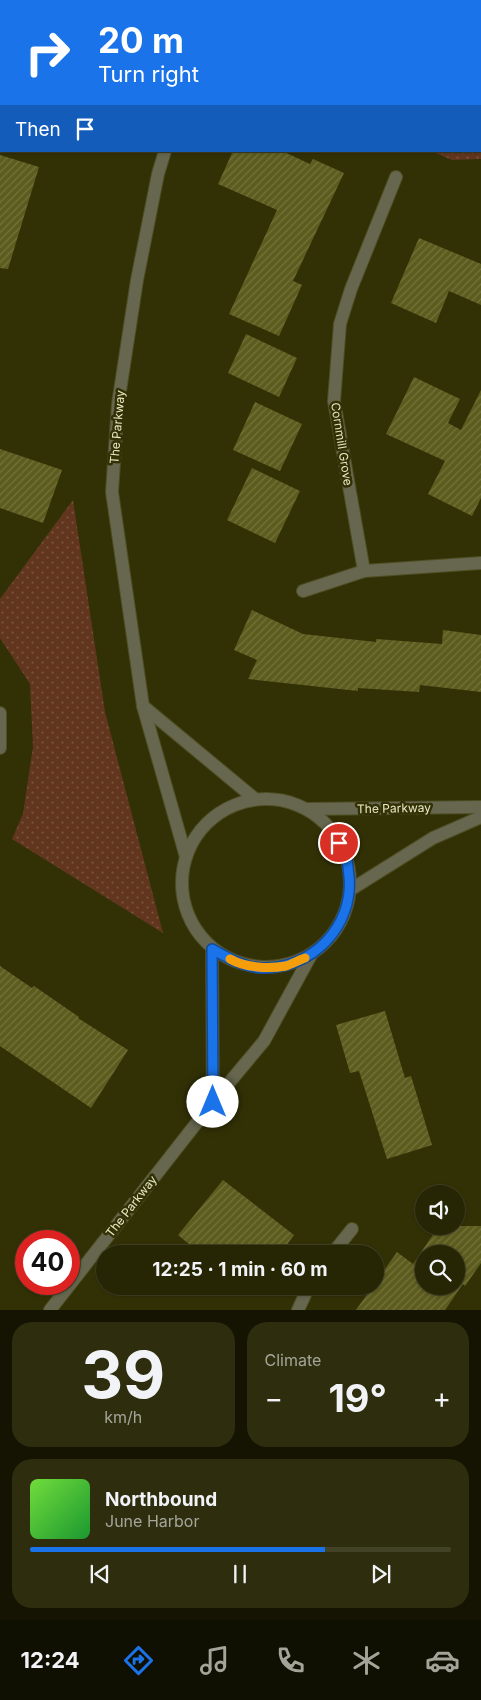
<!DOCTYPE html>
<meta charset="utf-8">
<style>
:root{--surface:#262504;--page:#2e2d0e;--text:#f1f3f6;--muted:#a4a59a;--line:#424226;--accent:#1a73e8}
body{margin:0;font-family:Inter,sans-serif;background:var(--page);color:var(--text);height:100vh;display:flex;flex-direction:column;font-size:19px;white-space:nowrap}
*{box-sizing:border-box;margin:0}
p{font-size:16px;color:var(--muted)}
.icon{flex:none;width:28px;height:28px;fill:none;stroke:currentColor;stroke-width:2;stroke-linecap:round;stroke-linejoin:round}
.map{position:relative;height:1310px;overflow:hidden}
.side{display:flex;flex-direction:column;gap:12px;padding:12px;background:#151402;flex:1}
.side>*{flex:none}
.hud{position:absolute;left:0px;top:0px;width:481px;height:152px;box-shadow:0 1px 4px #0004,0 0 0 1px var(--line);background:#1a73e8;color:#fff;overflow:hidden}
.tools{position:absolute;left:415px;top:1185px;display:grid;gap:10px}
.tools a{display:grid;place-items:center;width:50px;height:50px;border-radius:50%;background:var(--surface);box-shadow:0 1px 4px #0004,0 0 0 1px var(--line);font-size:25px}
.speed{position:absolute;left:15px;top:1230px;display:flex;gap:10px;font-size:25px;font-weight:700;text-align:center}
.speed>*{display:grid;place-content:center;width:65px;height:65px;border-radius:50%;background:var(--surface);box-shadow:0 1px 4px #0004,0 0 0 1px var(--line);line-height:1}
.speed .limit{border:8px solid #d22;background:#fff;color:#111}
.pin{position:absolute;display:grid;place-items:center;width:42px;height:42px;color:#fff;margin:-21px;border:2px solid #fff;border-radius:50%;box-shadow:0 1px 5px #0007}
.me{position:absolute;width:55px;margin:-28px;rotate:0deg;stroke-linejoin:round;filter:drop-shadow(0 0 4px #0008)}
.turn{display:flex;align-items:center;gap:18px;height:105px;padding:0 15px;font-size:22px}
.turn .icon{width:65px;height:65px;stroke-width:2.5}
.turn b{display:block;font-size:35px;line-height:42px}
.then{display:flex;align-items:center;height:48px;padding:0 15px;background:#0003;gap:10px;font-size:19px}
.big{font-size:38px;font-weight:700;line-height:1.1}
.side .widget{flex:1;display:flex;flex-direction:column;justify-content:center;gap:8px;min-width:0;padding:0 18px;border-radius:20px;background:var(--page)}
.side .dial{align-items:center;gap:0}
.dial b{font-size:65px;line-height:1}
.song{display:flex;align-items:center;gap:15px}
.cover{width:60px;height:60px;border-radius:8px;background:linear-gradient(135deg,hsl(100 70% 55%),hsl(130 70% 35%))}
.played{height:5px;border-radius:2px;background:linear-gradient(90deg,var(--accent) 70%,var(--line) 70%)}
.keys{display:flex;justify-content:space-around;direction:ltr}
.heat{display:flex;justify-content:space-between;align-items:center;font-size:28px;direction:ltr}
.side .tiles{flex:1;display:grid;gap:12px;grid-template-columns:1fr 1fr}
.widget:last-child{grid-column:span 2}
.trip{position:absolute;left:96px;top:1245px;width:288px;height:50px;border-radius:25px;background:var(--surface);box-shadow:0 1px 4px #0004,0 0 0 1px var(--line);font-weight:700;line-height:50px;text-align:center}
.dock{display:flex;height:80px;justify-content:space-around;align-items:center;background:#0f0f02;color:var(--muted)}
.dock .icon{width:35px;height:35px}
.dock .current{color:var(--accent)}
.dock b{font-size:22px;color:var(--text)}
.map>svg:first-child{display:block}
</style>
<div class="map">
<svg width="481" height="1310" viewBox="0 0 481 1310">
<defs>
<pattern id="grass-dots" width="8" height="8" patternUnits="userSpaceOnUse" patternTransform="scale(1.25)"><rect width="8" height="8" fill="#62361e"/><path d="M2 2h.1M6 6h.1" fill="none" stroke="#78533d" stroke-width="1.8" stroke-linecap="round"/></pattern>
<pattern id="building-hatch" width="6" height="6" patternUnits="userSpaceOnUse" patternTransform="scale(1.25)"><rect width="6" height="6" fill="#5c5c1e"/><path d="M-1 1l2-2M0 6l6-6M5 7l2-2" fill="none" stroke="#73733d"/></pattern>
</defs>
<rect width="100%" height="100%" fill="#323106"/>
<!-- grass -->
<g fill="url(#grass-dots)">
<polygon points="481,25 481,159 452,160 431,151 480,151"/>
<polygon points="73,500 105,712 163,933 12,839 23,814 33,747 30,684 0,638 0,599"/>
</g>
<!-- building -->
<g fill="url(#building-hatch)" fill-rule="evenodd">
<polygon points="233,151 282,151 310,164 313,159 344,173 293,281 302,285 279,336 229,314 277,210 218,184"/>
<polygon points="0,155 39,167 8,269 0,268"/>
<polygon points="419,238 481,264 481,305 449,291 436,323 391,303"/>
<polygon points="246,334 297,358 279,397 228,373"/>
<polygon points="414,377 460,399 448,423 461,430 481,390 481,498 472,516 428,494 445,461 386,434"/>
<polygon points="255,402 302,424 280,471 233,450"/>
<polygon points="0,449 62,470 43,523 0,508"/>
<polygon points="252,468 300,491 275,543 227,520"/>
<polygon points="252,610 303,634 376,642 376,639 442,644 443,630 481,635 481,692 420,685 419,692 358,688 358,691 248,679 257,660 234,650"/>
<polygon points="0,966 32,988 34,986 79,1017 78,1018 128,1050 91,1108 0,1046"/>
<polygon points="385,1011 405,1078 411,1076 432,1145 387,1159 359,1071 350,1073 336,1025"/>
<polygon points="223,1180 294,1235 280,1254 201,1254 178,1235"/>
<path d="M439 1226H481V1263L465 1286 463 1284 445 1310H356L373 1286H375V1283L397 1252 413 1264ZM424 1254H456V1286H424Z"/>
<polygon points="241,1286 256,1286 251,1294"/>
</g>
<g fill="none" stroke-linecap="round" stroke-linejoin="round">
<defs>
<g id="minor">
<polyline points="221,1 222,0"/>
<polyline points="165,151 158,174 137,280 118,404 112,492 143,706 186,857"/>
<polyline points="364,571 334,401 340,324 351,289 396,177"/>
<polyline points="303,591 364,571 481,563"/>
<polyline points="143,706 255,799"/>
<polyline points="0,713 0,748"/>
<circle cx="266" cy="883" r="84"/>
<polyline points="307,809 481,807"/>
<polyline points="350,890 433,838 481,817"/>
<polyline points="212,949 213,1102"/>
<polyline points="332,1254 352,1229"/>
<polyline points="50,1310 213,1102 264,1041 311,955"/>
<polyline points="298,1310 309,1286"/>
</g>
</defs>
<!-- minor casing -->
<use href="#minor" stroke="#4f4e24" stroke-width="14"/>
<!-- minor -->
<use href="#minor" stroke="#66674e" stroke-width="12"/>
</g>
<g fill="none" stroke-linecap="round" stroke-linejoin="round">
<defs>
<path id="route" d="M213 1102 212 949C228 958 243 967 261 968 312 970 354 926 349 876 348 870 348 862 346 857 345 852 341 848 339 843"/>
</defs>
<!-- route casing -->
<use href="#route" stroke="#114b97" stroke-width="12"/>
<!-- route -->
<use href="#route" stroke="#1a73e8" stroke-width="9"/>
<!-- slow -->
<path stroke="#f59e0b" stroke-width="9" d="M230 959C246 968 269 969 286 966 292 964 299 960 305 958"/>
</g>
<g text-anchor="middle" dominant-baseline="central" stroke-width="5" stroke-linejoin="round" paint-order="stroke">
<!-- street labels -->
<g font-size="12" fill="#e8e9c3" stroke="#323106">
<text transform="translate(117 427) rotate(-85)">The Parkway</text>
<text transform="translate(342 444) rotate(81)">Cornmill Grove</text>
<text transform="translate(394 808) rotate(-1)">The Parkway</text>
<text transform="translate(131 1206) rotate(-52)">The Parkway</text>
</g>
</g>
</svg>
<div class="tools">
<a><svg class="icon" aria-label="sound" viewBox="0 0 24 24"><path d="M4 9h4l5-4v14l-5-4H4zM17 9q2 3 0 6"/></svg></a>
<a><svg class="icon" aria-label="search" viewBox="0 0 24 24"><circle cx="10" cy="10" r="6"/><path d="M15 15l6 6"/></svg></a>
</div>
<div class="speed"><div class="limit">40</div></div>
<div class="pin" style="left:339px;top:843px;background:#d93025"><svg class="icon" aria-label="arrive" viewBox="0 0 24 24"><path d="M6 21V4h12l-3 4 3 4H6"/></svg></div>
<svg class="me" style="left:213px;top:1102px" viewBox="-20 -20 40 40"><circle r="19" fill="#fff"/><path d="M0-13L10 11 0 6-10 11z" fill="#1a73e8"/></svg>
<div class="trip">12:25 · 1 min · 60 m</div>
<div class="hud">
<div class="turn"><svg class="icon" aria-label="right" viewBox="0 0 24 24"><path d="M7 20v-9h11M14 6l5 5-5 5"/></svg><div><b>20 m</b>Turn right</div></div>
<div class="then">Then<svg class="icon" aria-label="arrive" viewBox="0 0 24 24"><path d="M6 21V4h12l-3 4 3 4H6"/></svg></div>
</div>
</div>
<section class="side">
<div class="tiles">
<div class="widget dial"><b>39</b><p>km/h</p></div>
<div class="widget"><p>Climate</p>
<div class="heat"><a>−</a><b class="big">19°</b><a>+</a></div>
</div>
<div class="widget">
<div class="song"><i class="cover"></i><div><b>Northbound</b><p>June Harbor</p></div></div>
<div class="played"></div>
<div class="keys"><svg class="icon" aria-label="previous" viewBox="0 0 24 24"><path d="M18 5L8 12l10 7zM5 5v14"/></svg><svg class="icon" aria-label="pause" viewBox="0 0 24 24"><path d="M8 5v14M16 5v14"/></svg><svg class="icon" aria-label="next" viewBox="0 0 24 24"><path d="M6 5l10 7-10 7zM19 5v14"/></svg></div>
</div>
</div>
</section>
<nav class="dock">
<b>12:24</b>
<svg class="icon current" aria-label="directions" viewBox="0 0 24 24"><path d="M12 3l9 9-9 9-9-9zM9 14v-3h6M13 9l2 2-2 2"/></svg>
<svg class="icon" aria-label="music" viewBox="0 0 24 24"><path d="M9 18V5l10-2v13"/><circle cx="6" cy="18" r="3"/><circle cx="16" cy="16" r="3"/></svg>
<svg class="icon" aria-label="phone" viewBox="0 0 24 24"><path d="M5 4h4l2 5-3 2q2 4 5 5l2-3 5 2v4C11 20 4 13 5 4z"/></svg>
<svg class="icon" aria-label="climate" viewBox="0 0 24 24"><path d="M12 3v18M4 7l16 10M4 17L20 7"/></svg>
<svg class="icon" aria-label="car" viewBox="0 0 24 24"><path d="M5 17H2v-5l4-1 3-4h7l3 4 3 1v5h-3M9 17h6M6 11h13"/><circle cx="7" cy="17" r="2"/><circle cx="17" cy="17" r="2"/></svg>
</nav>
